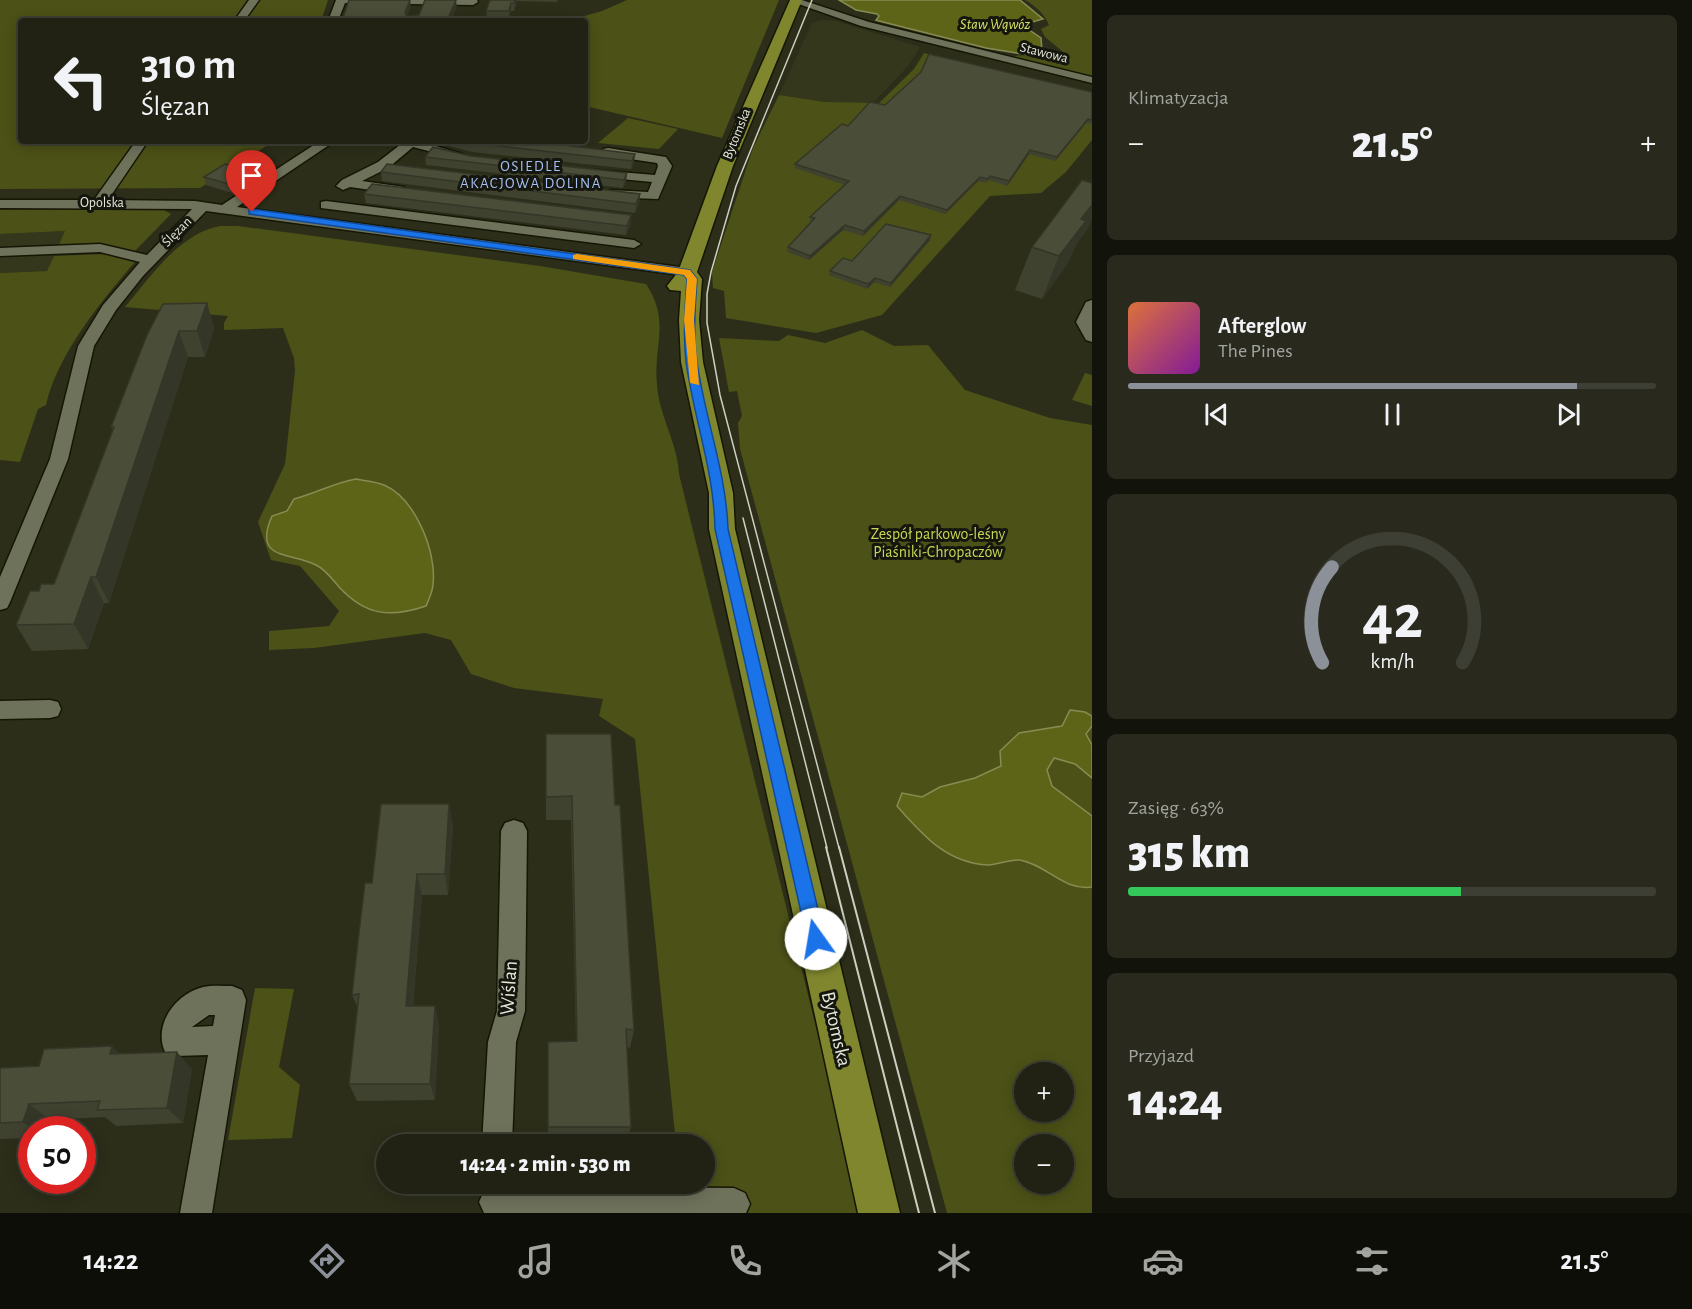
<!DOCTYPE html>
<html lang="pl">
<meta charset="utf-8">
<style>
:root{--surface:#212214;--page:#292a1d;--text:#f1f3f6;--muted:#a2a4a0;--line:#3e3f34;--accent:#8c9099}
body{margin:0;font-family:"Alegreya Sans",sans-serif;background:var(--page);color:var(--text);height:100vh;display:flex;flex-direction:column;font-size:22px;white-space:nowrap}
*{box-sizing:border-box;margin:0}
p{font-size:20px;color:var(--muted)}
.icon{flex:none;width:33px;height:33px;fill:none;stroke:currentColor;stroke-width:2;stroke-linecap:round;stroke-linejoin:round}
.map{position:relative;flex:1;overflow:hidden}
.drawer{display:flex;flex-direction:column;gap:15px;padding:15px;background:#12130b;width:600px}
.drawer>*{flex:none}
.top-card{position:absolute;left:18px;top:18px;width:570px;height:126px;border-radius:6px;box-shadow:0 3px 15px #0003,0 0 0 2px var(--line);background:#212214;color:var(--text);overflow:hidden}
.fabs{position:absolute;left:1014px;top:1062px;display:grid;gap:12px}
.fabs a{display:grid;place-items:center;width:60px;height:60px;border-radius:50%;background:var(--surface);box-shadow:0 3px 15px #0003,0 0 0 2px var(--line);font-size:30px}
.speed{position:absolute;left:18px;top:1116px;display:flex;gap:12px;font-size:30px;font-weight:700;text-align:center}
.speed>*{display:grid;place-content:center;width:78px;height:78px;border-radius:50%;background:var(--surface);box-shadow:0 3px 15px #0003,0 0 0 2px var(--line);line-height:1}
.speed .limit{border:9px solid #d22;background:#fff;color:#111}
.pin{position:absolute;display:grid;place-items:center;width:51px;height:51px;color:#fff;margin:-62px -26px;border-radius:50% 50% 50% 0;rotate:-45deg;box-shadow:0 0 6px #0007}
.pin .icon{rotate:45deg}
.me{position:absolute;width:66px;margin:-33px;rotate:347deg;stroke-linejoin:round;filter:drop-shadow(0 0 4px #0008)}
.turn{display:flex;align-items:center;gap:21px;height:126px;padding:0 24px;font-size:27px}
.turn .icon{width:78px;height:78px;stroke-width:2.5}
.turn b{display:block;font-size:42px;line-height:51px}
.big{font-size:45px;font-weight:800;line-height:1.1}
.drawer .widget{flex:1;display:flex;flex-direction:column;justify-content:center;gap:9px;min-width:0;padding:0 21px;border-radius:9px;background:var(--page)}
.drawer .dial{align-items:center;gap:0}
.dial svg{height:156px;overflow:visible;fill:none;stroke:var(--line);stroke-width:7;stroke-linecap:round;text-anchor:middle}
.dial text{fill:var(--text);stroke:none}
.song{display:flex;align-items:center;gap:18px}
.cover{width:72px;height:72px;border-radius:9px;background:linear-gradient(135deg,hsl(20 70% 55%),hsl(290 70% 35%))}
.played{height:6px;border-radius:3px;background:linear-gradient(90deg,var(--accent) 85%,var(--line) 85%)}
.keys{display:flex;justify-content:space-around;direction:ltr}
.heat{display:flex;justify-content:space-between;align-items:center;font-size:33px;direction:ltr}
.charge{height:9px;border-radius:4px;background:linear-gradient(90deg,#34c759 63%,var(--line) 0)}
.trip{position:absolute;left:376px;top:1134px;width:339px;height:60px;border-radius:30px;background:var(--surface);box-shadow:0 3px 15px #0003,0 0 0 2px var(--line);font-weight:800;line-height:60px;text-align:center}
.menu{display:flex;height:96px;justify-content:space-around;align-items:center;background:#0d0e08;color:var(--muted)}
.menu .icon{width:42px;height:42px}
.menu .active{color:var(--accent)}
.menu b{font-size:27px;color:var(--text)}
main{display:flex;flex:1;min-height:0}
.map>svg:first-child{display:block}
</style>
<main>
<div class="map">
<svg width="1092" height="1213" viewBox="0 0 1092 1213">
<rect width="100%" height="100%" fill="#2c2e1a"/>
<!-- built -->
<g fill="#34371b">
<polygon points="821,20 836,21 920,47 908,66 875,101 858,104 825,102 779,95 812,23"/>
<polygon points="66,231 47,271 0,273 0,234"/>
</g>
<!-- green -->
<g fill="#4c5117" fill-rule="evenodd">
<polygon points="0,0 328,0 321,21 21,21 21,141 274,141 200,188 0,189"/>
<polygon points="627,0 779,0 722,138 585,106 585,21 567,21 602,11"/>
<path d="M1025 0H1092V77L1010 58C1025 50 1049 62 1068 56L1045 37 1041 29 1049 25C1044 14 1036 6 1025 0Z"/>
<polygon points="924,53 1092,94 1092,140 1066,172 1041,193 990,196 882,315 816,333 726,318 724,291 713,288 712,272 753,148 779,95 825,102 879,103 914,69"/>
<polygon points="628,118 678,129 659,149 598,143"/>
<polygon points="151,209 164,210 171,214 133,253 58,247 65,231 0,234 0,210"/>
<path d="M220 226H238L540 266 646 284C671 322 653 345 657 385 659 416 678 444 679 474L862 1213H652L682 1212 679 1184H705V1144H676L635 739 599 716 603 699 514 688 471 674 451 640 425 633 314 648 269 650V631L329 626 339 611 300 566 271 560 258 522 285 464 295 371 294 358 283 328 224 330V323L228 316 125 307C150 277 180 233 220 226Z"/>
<path d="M106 254 135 262C102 300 57 355 46 405L38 409 20 462 0 460V273L47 271 54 256Z"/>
<path d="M862 330 894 346 928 345 965 390 1050 418 1092 425V1213H947L740 449 738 423 742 416 737 391 729 392 719 338 779 341 788 335 825 343ZM1024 1072H1064V1112H1024ZM1024 1144H1064V1184H1024Z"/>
<polygon points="1085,373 1092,375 1092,406 1072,400"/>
<polygon points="255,988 294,989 279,1067 300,1085 292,1138 228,1140"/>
</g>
<!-- water -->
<g fill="#5e6417" stroke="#878c52" stroke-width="1.5">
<polygon points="839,0 1020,0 1043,19 1022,25 1041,38 1042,51 1052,55 1029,55 986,48 879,21 876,20 879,16 877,14 856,10"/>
<path d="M356 479C365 481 376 482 384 485 415 498 437 552 433 584 433 591 429 599 426 606 390 618 366 616 339 587 333 580 325 569 316 565 291 552 252 561 272 516L287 511 294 499C316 493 334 483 356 479Z"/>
<path d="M1070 710 1085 712 1092 716V726L1086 734 1092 745V778L1075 764 1054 758 1047 770 1052 786 1092 816V887C1063 891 1047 865 1020 860 1009 859 998 865 988 865 946 863 923 835 897 806L902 793 922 797 940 787 975 778 1001 766 1000 751 1019 733 1062 726Z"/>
</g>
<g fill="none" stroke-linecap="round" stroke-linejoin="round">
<defs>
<g id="minor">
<polygon points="249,0 259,0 244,21 234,21"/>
<polygon points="336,0 477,0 478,2 473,5 345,3 338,21 328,21"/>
<polygon points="802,0 869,22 1092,77 1092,83 861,26 790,1"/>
<polygon points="136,141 148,141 108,200 195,201 222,205 320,141 335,141 237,207 687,268 694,272 687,276 206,211 143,276 116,310 94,346 68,459 10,602 7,608 0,610 0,577 50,459 78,346 103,305 140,262 100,252 0,256 0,248 100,244 147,255 192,209 0,208 0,200 94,200"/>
<polygon points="405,141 419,141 465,155 459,159 413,147 388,168 362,181 404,187 404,193 399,194 350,187 343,190 336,186 342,180 378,162"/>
<polygon points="608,148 666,157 672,166 658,199 605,197 603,194 610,190 648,192 652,182 600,177 593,173 595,170 655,175 658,166 657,163 603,155 603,149"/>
<polygon points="326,201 634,240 641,244 634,248 321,208 321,202"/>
<polygon points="1092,300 1092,342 1086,340 1076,322 1086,302"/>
<polygon points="50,700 58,702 61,709 58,716 50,718 0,719 0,701"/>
<polygon points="514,820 523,823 527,831 525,1011 516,1042 512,1144 482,1144 488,1042 497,1011 501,831 505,823"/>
<path d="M232 986 242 990 246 1000 212 1213H180L208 1055 175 1056 165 1052C153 1025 175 994 203 987 212 985 223 986 232 986ZM209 1015H215L213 1026 192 1027Z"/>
<polygon points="495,1186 734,1188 745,1193 750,1204 746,1213 484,1213 479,1202 484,1191"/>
</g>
<polygon id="major" points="790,0 802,0 733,166 697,272 702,279 699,320 703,362 733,493 735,529 900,1213 858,1213 709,529 709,493 681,362 679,320 681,291 670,290 667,286 678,272 717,166"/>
</defs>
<!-- minor casing -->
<use href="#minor" stroke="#151604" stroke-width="3"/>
<!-- major casing -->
<use href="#major" stroke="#151604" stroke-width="3"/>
<!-- minor -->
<use href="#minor" fill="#6f725b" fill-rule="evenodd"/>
<!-- major -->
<use href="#major" fill="#7f862d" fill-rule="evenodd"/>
<!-- tram-far1 -->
<g stroke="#cdcfc1" stroke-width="1.5">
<polyline points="812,0 736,186 711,272 707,294 707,323 720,395 839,848"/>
<polyline points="743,518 827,848"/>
</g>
<!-- tram -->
<g stroke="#cdcfc1" stroke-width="2">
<polyline points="826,847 919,1213"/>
<polyline points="839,847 935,1213"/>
</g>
</g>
<!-- wall -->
<g fill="#404230">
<polygon points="490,0 558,0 557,2 517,1 514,11 511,11 509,19 487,18 486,11"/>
<polygon points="1092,92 1092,124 1086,123 1055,161 1029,154 1007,186 989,180 986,183 978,181 945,214 899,200 863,236 843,230 809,260 787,252 788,247 812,222 810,221 810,217 845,185 795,168 795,164 848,126 885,105"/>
<polygon points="441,141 552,141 564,145 635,154 634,162 631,169 472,152 441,144"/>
<polygon points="471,156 627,173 626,181 623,188 426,165 425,157"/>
<polygon points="250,171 252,179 232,193 206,185 204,177"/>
<polygon points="381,172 640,194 639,203 635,213 382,181"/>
<polygon points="1092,183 1092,219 1088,228 1077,243 1068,263 1042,299 1015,290 1032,247"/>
<polygon points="364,194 631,224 626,235 366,203"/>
<polygon points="930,240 890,287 874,282 867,289 829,275 830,271 852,261"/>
<polygon points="207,303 214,329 205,357 188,357 109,603 104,603 88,649 32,651 16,625 39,591 54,584 113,431 111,427 147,335"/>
<polygon points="546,734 615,805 634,1030 630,1048 627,1047 631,1127 627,1142 548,1142 548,1042 576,1041 571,820 546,820"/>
<polygon points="449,804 453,827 448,895 422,895 413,1006 439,1024 435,1100 357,1101 349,1084 358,1008 352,995 372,883"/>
<polygon points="120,1054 192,1069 183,1123 116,1126 105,1117 50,1120 47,1130 32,1130 32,1138 0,1139 0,1068 39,1066"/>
</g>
<!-- shaded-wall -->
<g fill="#343627">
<polygon points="410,0 411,6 406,20 405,13"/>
<polygon points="456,0 457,7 451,21 447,21"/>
<polygon points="515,0 517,0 517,1 514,11"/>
<polygon points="511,3 511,11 509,19 509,11"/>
<polygon points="1088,119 1086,123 1055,161 1057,157"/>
<polygon points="1030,150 1029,154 1007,186 1009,181"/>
<polygon points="635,154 634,162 631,169 632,161"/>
<polygon points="250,171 252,179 232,193 229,184"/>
<polygon points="627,173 626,181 623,188 624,180"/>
<polygon points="980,177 978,181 945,214 947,210"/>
<polygon points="640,194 639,203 635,213 636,204"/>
<polygon points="900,196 899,200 863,236 864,231"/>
<polygon points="1092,205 1092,219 1088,228 1077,243 1068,263 1042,299 1059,256 1081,219"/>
<polygon points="631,215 631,224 626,235 627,226"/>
<polygon points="845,225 843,230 809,260 810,256"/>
<polygon points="931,235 930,240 890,287 891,283"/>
<polygon points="875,278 874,282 867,289 868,284"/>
<polygon points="207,303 214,329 205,357 197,331"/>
<polygon points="179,331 188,357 109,603 96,577"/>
<polygon points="91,577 104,603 88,649 74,624"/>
<polygon points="449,804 453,827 448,895 445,874"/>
<polygon points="417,874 422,895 411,1024 406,1006"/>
<polygon points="435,1006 439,1024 435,1100 430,1084"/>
<polygon points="112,1046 129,1063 110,1054"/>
<polygon points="177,1052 192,1069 183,1123 167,1108"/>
<polygon points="29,1104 50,1120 47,1130 34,1130 23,1122"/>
</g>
<!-- building -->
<g fill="#4a4d38" stroke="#343627" stroke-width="1.5">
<polygon points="349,0 410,0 405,13 407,16 419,15 425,0 456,0 447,21 342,21"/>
<polygon points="490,0 515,0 514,3 511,3 509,11 486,11"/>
<polygon points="929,54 1092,92 1092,120 1088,119 1057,157 1030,150 1009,181 990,176 988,179 980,177 947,210 900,196 864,231 845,225 810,256 788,247 815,218 810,217 849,181 795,164 842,124 848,126 870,102 885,105 921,72"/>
<polygon points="462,141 552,141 564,145 635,154 632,161 472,143"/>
<polygon points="433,147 471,156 627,173 624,180 425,157"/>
<polygon points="225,164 250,171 229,184 204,177"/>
<polygon points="387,164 640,194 636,204 381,172"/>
<polygon points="1082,180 1092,183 1092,205 1081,219 1086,221 1059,256 1032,247"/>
<polygon points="372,184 631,215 627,226 364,194"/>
<polygon points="886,224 931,235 891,283 875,278 868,284 830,271 843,258 852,261"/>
<polygon points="207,303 197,331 179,331 96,577 91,577 74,624 16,625 30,591 39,591 41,584 54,584 114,427 111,427 147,335 163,304"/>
<polygon points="546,734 611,734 615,805 620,805 634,1030 626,1029 631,1127 548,1127 548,1042 577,1041 572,796 546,797"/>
<polygon points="381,804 449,804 445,874 417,874 406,1006 435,1006 430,1084 349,1084 359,994 352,995 358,941 365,883 372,883"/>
<polygon points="112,1046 110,1054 177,1052 167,1108 97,1110 100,1101 29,1104 23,1122 0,1123 0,1068 39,1066 44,1049"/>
</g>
<!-- route -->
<path fill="#1a73e8" stroke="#114b97" stroke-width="1.5" d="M252 209 690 270 697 279C695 307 693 334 697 362 705 419 726 471 728 529L825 939 822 945 816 948 810 945 807 939 715 529C714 471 694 419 686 362 683 334 685 307 687 279L684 275 249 214V210Z"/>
<!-- slow -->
<polygon fill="#f59e0b" points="577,254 690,270 697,279 694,320 699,385 690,383 684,320 687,279 684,275 573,259 573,255"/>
<g text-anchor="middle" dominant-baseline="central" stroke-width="6" stroke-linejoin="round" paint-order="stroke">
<!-- far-street labels -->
<g font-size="14" fill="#e6e8db" stroke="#15160d">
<text transform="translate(1044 53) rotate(14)">Stawowa</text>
<text transform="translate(737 134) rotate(-68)">Bytomska</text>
<text x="102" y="203">Opolska</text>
<text transform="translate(177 232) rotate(-45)">Ślęzan</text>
</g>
<!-- far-water labels -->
<g font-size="15" font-style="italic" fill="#d8e364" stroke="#15160d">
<text x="995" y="24">Staw Wąwóz</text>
</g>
<!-- far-neighbourhood labels -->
<g font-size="15" letter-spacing="1.5" fill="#a6c0f4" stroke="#15160d">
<text x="531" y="166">OSIEDLE<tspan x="531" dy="17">AKACJOWA DOLINA</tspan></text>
</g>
<!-- park labels -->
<g font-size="16" fill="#cad655" stroke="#15160d">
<text x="938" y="534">Zespół parkowo-leśny<tspan x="938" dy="18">Piaśniki-Chropaczów</tspan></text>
</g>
<!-- near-street labels -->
<g font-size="20" fill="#e6e8db" stroke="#15160d">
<text transform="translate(509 988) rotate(-86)">Wiślan</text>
<text transform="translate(836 1029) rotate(77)">Bytomska</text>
</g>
</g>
</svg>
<div class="fabs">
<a>+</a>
<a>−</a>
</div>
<div class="speed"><div class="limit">50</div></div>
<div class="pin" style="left:252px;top:212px;background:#d93025"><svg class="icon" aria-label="arrive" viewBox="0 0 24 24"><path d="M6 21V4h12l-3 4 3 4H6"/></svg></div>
<svg class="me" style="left:816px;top:939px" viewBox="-20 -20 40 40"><circle r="19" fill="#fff"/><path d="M0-13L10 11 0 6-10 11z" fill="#1a73e8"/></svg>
<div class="trip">14:24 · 2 min · 530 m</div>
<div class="top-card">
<div class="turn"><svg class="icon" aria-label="left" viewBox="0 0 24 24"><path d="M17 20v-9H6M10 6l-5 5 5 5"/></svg><div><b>310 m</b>Ślęzan</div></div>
</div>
</div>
<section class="drawer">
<div class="widget"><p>Klimatyzacja</p>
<div class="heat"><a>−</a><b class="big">21.5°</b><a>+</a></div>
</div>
<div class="widget">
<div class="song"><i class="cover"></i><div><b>Afterglow</b><p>The Pines</p></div></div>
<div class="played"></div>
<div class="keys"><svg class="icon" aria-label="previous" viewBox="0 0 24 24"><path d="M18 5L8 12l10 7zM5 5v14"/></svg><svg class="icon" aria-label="pause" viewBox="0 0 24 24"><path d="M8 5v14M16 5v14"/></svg><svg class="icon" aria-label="next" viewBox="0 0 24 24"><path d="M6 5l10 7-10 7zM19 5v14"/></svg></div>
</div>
<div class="widget dial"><svg viewBox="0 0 100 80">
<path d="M14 69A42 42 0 1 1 86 69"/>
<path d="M14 69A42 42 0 0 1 19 20" stroke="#8c9099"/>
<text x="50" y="56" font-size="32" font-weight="700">42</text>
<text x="50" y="72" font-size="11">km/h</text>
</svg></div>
<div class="widget"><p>Zasięg · 63%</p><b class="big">315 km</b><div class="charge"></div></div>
<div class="widget"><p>Przyjazd</p><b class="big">14:24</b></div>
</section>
</main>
<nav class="menu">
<b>14:22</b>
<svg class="icon active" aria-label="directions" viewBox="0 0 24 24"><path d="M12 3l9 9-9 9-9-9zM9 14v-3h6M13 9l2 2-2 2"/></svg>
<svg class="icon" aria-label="music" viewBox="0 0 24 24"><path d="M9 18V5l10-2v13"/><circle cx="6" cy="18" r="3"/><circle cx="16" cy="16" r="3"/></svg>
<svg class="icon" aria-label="phone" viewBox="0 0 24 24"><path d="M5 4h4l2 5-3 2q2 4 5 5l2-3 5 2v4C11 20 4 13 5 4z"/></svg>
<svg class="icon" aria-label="climate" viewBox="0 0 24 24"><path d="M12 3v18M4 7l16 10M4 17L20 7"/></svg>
<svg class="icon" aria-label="car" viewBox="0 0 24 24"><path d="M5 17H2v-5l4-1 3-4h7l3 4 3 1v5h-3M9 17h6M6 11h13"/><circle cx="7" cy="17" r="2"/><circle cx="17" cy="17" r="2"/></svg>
<svg class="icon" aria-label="filters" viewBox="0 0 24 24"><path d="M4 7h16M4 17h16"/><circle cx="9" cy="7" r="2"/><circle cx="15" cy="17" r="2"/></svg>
<b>21.5°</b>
</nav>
